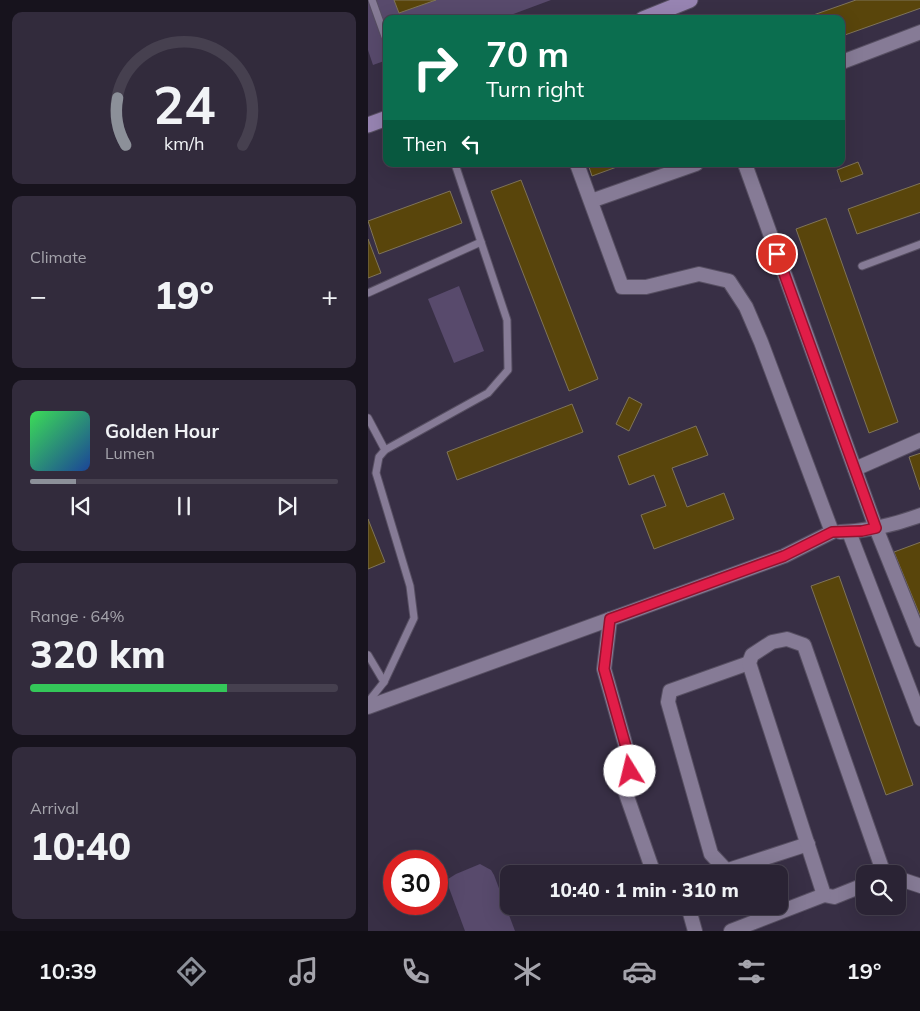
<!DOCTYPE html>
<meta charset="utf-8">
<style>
:root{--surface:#2a2334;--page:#322b3c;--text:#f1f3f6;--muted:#a5a4ac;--line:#46404f;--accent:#8c9099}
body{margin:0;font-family:Mulish,sans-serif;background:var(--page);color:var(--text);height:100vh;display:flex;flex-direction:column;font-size:19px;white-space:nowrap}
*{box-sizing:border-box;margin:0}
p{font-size:16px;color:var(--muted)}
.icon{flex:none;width:28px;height:28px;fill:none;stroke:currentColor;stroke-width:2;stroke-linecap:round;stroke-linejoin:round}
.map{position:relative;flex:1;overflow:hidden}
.drawer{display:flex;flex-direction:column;gap:12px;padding:12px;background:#17131d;width:368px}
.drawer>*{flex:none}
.hud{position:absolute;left:15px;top:15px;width:462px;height:152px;border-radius:10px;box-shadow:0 5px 20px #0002,0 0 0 1px var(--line);background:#0b6e4f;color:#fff;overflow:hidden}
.buttons{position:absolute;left:488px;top:865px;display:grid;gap:10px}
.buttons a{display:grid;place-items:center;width:50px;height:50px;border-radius:10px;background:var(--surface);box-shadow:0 5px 20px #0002,0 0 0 1px var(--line);font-size:25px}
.speed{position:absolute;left:15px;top:850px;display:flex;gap:10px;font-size:25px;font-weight:700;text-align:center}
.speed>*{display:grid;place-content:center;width:65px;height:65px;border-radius:50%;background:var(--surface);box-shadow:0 5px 20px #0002,0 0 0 1px var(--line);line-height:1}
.speed .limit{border:8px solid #d22;background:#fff;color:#111}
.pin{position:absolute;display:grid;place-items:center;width:42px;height:42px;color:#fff;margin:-21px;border:2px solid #fff;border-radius:50%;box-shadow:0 1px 5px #0007}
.me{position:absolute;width:55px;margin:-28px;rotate:351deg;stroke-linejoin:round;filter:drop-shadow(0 0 4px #0008)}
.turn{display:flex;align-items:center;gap:18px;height:105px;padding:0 20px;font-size:22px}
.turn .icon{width:65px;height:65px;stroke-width:2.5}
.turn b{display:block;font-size:35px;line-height:42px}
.then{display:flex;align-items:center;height:48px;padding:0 20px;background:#0003;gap:10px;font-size:19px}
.big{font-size:38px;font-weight:800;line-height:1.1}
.drawer .card{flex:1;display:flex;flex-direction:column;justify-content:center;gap:8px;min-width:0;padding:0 18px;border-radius:10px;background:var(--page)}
.drawer .dial{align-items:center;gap:0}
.dial svg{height:130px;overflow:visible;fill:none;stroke:var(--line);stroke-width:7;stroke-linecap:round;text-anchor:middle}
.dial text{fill:var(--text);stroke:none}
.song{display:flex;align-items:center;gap:15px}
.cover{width:60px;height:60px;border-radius:8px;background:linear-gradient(135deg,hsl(130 70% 55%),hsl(220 70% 35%))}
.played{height:5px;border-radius:2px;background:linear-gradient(90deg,var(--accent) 15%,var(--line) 15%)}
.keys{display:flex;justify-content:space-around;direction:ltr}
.heat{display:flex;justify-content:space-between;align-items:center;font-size:28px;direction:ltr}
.charge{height:8px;border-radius:4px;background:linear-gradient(90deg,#34c759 64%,var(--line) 0)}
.trip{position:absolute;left:132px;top:865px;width:288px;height:50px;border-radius:10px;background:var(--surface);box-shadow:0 5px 20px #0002,0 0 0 1px var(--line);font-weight:800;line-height:50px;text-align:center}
.dock{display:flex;height:80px;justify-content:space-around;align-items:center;background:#110e15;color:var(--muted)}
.dock .icon{width:35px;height:35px}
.dock .on{color:var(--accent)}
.dock b{font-size:22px;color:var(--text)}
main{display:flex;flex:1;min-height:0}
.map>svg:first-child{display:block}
</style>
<main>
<section class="drawer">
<div class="card dial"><svg viewBox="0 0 100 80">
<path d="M14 69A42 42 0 1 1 86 69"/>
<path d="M14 69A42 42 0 0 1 9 40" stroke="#8c9099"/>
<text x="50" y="56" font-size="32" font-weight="700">24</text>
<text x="50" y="72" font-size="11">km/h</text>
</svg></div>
<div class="card"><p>Climate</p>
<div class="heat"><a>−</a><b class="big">19°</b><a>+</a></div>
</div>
<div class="card">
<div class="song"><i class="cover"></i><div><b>Golden Hour</b><p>Lumen</p></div></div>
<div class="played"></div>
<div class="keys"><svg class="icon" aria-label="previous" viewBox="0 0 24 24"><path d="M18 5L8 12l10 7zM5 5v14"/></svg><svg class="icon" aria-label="pause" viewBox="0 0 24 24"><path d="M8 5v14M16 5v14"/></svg><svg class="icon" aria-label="next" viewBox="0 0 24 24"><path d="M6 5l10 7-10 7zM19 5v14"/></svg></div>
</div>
<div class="card"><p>Range · 64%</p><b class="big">320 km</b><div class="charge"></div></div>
<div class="card"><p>Arrival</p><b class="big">10:40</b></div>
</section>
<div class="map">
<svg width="553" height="931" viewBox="0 0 553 931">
<rect width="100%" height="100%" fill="#382f45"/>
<!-- green -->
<g fill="#584a6c">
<polygon points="0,0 183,0 132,19 19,19 19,60 5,65 0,50"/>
<polygon points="91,286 116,351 86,363 60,299"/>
<polygon points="112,864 123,870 126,875 147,931 97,931 81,888 80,879 88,874"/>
</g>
<!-- building -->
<g fill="#59450b" stroke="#7f7459">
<polygon points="26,0 68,0 31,13"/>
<polygon points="488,0 553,0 553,8 474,36 474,19 434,19"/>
<polygon points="490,162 495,174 473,182 469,170"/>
<polygon points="220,164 257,164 224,176"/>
<polygon points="153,180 230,379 201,391 123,191"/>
<polygon points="553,183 553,212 489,234 480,209"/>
<polygon points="82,191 94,223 11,254 0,221"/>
<polygon points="458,218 530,422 501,433 428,229"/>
<polygon points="0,239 13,273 0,278"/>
<polygon points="261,397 274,404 261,431 248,424"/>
<polygon points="204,404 215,432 89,480 79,452"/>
<polygon points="328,426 340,455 304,468 319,507 356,493 366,519 286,549 273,515 298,506 286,475 261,485 250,456"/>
<polygon points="553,453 553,490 552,490 541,457"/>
<polygon points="0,519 17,562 0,569"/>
<polygon points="553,542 553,618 526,552"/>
<polygon points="471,576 545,785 518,795 443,586"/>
</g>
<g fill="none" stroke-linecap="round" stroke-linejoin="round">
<defs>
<g id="lane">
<polyline points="4,0 19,42"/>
<polyline points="494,266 553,244"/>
<polyline points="0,293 113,242"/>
<polyline points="0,418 17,450"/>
<polyline points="0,655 16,682"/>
<polyline points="0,702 16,682 46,618 42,586 8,473 11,457 17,450 120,393 140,370 139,320 87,164"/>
</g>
<g id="street">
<polyline points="474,62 553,32"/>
<polyline points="377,164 508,528 553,640"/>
<polyline points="223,201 328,164"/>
<polyline points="487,469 553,440"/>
<path d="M472 532C501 531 526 525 553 515"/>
<polyline points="481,532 553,719"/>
<polyline points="242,619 236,669 260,754 264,761 256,788 286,874"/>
<polyline points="0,707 416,556 464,532 393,342 378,307 361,281 331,274 278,287 254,287 209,164"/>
<polyline points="358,870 343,854 300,702 302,691 381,663"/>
<polyline points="348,874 440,844"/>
<polyline points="529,878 553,886"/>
<polyline points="496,885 466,897 456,895 381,663 384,655 404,642 419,639 436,645 516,874"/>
<polyline points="320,906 327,931"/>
<polyline points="363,931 456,895"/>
</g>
<g id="secondary">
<polyline points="275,19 322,0"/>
<polyline points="0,125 19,118"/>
</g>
</defs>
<!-- lane casing -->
<use href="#lane" stroke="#574f62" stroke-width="9"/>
<!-- street casing -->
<use href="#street" stroke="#574f62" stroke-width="16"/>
<!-- secondary casing -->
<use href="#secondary" stroke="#574f62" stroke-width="17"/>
<!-- lane -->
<use href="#lane" stroke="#867b96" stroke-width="7"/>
<!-- street -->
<use href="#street" stroke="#867b96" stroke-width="14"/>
<!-- secondary -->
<use href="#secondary" stroke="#9784b2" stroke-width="15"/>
</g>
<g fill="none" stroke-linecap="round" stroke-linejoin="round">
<defs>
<polyline id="route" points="262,771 264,761 260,754 236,669 242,619 416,556 464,532 494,531 508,528 409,254"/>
</defs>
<!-- route casing -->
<use href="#route" stroke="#92132f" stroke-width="12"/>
<!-- route -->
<use href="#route" stroke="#e11d48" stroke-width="9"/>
</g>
</svg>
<div class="buttons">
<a><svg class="icon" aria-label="search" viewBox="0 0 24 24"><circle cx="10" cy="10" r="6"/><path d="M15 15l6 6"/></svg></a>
</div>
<div class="speed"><div class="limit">30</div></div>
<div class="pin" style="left:409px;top:254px;background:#d93025"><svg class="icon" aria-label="arrive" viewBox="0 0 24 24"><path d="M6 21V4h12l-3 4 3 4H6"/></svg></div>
<svg class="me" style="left:262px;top:771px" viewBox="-20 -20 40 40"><circle r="19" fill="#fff"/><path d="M0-13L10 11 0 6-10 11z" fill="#e11d48"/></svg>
<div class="trip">10:40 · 1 min · 310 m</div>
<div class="hud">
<div class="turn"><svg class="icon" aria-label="right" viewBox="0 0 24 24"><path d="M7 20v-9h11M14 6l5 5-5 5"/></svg><div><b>70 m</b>Turn right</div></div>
<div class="then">Then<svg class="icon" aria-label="left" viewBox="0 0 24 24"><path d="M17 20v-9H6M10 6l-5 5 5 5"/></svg></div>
</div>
</div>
</main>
<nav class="dock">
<b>10:39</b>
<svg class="icon on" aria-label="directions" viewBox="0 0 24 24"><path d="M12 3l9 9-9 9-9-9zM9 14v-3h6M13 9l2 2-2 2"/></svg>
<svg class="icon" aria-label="music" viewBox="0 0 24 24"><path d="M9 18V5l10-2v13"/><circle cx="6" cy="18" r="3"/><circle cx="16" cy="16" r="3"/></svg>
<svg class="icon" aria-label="phone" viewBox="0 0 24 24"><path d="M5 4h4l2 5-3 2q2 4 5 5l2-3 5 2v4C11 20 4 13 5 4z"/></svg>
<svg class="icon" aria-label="climate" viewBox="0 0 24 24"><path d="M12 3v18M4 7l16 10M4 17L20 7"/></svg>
<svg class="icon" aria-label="car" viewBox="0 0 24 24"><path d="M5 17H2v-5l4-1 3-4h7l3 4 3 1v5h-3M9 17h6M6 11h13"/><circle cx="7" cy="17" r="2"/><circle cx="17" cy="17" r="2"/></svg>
<svg class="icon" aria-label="filters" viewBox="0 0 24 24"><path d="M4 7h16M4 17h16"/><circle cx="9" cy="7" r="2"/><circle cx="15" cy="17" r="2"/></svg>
<b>19°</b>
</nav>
